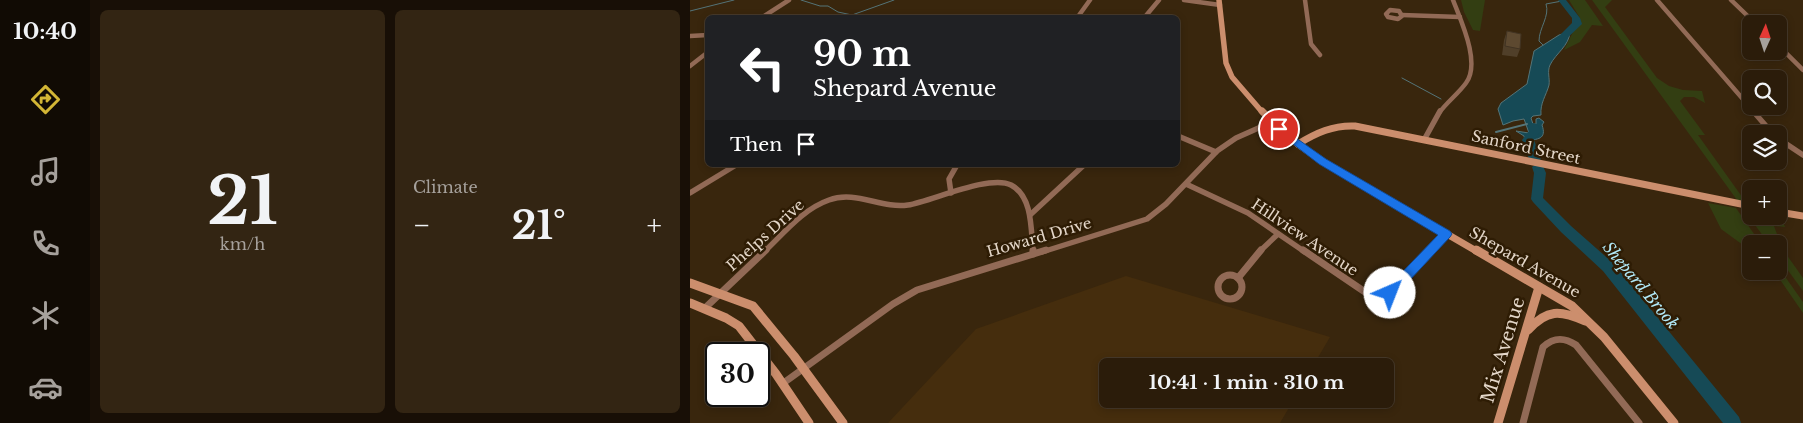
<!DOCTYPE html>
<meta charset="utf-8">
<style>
:root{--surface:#2b1c0a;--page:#332513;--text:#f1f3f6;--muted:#a6a19c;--line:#473a2b;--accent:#d3b635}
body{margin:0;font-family:"Libre Baskerville",serif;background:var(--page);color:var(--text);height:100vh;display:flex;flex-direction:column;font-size:19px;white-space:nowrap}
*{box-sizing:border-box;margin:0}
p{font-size:16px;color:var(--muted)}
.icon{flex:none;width:28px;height:28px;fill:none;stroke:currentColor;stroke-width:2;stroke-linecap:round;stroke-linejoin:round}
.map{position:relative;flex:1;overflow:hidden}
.side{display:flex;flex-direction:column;gap:10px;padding:10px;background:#180f06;width:600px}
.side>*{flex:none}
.guide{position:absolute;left:15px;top:15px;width:475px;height:152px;border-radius:8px;box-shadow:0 2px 8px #0003,0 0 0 1px var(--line);background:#202124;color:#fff;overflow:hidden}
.needle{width:32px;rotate:3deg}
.tools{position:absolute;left:1052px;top:15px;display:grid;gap:10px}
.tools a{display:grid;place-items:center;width:45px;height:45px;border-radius:8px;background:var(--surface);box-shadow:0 2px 8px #0003,0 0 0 1px var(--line);font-size:25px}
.speed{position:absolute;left:15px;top:342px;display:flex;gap:10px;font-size:25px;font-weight:700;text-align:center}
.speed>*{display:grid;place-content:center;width:65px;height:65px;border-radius:50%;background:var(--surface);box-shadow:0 2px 8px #0003,0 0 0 1px var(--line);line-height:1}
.speed .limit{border:2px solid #111;border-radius:8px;background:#fff;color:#111}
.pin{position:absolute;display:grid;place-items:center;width:42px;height:42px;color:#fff;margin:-21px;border:2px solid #fff;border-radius:50%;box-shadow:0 1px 5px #0007}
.me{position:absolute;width:55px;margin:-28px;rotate:44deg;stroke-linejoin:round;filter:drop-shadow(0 0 4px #0008)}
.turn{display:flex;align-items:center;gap:18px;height:105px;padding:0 25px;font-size:22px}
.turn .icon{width:65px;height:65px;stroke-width:2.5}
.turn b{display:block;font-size:35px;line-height:42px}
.then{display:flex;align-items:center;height:48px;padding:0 25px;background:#0003;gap:10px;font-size:19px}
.big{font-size:38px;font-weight:700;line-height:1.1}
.side .widget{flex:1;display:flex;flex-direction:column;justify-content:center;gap:8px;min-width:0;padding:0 18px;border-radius:8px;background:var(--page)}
.side .dial{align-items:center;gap:0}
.dial b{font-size:65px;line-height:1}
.heat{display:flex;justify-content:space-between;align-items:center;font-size:28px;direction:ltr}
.side .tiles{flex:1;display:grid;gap:10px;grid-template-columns:repeat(2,1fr)}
.trip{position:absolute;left:409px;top:358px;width:295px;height:50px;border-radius:8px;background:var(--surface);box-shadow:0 2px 8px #0003,0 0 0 1px var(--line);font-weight:700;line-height:50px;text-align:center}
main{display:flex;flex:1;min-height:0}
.tab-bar{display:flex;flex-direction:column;width:90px;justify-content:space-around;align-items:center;background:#110b04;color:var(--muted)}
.tab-bar .icon{width:35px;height:35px}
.tab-bar .current{color:var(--accent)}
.tab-bar b{font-size:22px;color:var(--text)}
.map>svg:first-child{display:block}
</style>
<main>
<nav class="tab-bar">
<b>10:40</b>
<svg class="icon current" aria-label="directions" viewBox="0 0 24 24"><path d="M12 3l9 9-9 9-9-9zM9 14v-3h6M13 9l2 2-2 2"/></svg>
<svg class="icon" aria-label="music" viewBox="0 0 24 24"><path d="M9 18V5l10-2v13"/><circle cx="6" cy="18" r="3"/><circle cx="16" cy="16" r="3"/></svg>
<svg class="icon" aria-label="phone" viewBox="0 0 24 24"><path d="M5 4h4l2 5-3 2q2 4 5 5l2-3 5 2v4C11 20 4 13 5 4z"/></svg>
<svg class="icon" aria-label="climate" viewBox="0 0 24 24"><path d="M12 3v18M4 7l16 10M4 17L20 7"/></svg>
<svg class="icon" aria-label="car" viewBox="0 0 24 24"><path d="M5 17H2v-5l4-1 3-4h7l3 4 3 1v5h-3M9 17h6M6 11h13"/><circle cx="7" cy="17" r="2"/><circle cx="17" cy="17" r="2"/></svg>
</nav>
<section class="side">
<div class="tiles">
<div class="widget dial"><b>21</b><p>km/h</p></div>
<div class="widget"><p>Climate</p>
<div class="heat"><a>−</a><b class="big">21°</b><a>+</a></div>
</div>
</div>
</section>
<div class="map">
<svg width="1113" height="423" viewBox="0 0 1113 423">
<rect width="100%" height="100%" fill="#39260d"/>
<!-- built -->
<polygon fill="#452d0d" points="436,276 640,337 623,366 418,366 418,399 604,399 590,423 198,423 286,329"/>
<!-- green -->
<g fill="#333e12">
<polygon points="771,0 795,0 790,31 783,30 774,12"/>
<polygon points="879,0 895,0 913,26 902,25 890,42 874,50 890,18"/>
<polygon points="902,0 922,0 915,7 967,78 979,86 993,90 1012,91 1015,103 1004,97 994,97 990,101 1015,135 1008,135 1055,201 1047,200"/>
<polygon points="1018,203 1046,208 1071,244 1053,245 1031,229"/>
<polygon points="1054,210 1061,211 1061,216 1091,217 1095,227 1084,226 1087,234 1081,234 1088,244 1079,244"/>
<polygon points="1089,244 1113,278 1113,291 1089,258"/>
<polygon points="1089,268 1113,302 1113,313 1084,271 1089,271"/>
</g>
<!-- water -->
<path fill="#164a56" stroke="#547478" d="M880 32C879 46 866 53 860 65 857 72 860 78 859 85 856 96 850 103 851 115L843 116 841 118 843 124H846V119L849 118 854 122 852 125C857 139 848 140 835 140L834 136 826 131 839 133 834 119 823 121 813 125 808 109 811 103 837 84 844 51 869 35Z"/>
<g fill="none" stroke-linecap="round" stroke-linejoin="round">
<!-- stream-far1 -->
<g stroke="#547478" stroke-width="1">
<polyline points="111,0 130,6 138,6 148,12 162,15 204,0"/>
<polyline points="0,11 44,0"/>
<path d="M853 45 849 41C849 28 860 16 856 4L872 1"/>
<polyline points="712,78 751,99"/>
</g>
<!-- stream -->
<polyline stroke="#547478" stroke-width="2" points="806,132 837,124"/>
<!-- river -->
<g fill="#164a56" fill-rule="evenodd">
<polygon points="868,0 876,0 890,18 892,24 871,44 868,45 863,42 882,23 882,18"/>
<polygon points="843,123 847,124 851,131 844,140 851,159 845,163 839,159 832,140 839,131 838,127 839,124"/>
<polygon points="848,163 852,164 856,173 853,198 881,226 923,263 1049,417 1051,423 1033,423 913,271 871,232 843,202 841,199 844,173 842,167"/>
</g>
<!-- street-far2 -->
<g stroke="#926a56" stroke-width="4.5">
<polyline points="494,0 530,5"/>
<polyline points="615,0 621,44 630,55"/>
<polyline points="967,0 1065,113"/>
<polyline points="1041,0 1066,24"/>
<polygon points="700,10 709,11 712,16 708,19 698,17 696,14"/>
<polyline points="712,15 770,17"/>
<polyline points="71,18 99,0"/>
<polyline points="387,18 400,0"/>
<polyline points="454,18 469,0"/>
<polyline points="0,36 18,35"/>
<polyline points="1089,46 1113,70"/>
<polyline points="0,66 18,52"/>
<path d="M749 113C757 102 768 94 776 83 791 63 771 21 763 0"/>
</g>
<!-- street-far1 -->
<g stroke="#926a56" stroke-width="5.5">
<polyline points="1063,111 1083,134"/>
<polyline points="488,136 526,152"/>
<polyline points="1089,139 1113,155"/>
<polyline points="734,140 750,111"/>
<polyline points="496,184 558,213 615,252"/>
<polyline points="0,193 46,165"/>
<polyline points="261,193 259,179 267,165"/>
<polyline points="340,215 394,165"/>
<path d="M74 252C94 233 113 209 139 200 166 190 191 209 218 205 242 201 300 174 321 185 343 196 341 231 343 252"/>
<polyline points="352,252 457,219 476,204 527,151 546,138 582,122"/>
<polyline points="569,252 588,234"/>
<polyline points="739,252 756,234"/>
</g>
<!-- street -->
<g stroke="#926a56" stroke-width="7">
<polyline points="343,250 343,254"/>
<polyline points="613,250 675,292 688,297 700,293 741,250"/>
<circle cx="540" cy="287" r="12"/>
<polyline points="548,278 571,250"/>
<polyline points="15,308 76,250"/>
<polyline points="92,384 203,304 227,290 356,250"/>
<path d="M833 423 853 347C864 337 874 337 886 345L949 423"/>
</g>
<!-- secondary-far2 -->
<polyline stroke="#cc8e6d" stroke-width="5.5" points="529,0 536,63 542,77 573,113"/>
<!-- secondary-far1 -->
<g stroke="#cc8e6d" stroke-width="7">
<polyline points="572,111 598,137 633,162 788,252"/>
<path d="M608 144C626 133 643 125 665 126L1061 206"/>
<polyline points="1089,212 1113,216"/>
</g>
<!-- secondary -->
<g stroke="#cc8e6d" stroke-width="9">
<polyline points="786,250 882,306 914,337 984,423"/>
<polyline points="0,283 63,306 104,356 153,423"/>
<polyline points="0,303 36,318 49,326 86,374 119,423"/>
<path d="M838 330C857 309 870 310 895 321"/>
<polyline points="808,423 849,287"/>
</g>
</g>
<!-- wall -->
<polygon fill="#503f29" points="817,31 830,49 827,57 812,55 814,40"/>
<!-- building -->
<polygon fill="#5d4930" stroke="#413322" points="817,31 831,34 830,49 815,46"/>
<!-- route -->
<polygon fill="#1a73e8" stroke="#114b97" points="589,126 636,159 760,231 762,234 760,237 704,297 700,299 695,297 693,293 695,290 748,235 629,164 586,131 586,127"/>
<g text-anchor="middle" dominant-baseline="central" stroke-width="5" stroke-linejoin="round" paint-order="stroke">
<!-- street labels -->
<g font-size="15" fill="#e4d7c9" stroke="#2e1c04">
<text transform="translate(836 147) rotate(12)">Sanford Street</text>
<text transform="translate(75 235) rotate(-42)">Phelps Drive</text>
<text transform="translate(349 237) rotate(-16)">Howard Drive</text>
<text transform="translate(615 237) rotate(34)">Hillview Avenue</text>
<text transform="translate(835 262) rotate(30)">Shepard Avenue</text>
</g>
<!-- water labels -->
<g font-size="16" font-style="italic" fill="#b1e9f8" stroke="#2e1c04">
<text transform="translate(951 285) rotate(50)">Shepard Brook</text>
</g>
<!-- near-street labels -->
<g font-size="18" fill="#e4d7c9" stroke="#2e1c04">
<text transform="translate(813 350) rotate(-73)">Mix Avenue</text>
</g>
</g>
</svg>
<div class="tools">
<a><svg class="needle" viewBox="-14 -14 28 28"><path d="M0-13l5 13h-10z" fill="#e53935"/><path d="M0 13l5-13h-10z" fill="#a6a19c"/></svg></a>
<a><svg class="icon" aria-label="search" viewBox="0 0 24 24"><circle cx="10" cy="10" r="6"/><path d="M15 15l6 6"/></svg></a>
<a><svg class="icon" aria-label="layers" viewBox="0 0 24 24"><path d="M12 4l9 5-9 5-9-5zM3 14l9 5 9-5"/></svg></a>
<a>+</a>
<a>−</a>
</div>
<div class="speed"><div class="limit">30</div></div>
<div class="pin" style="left:589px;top:129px;background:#d93025"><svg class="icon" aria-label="arrive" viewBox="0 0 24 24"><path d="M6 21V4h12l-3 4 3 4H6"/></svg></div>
<svg class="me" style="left:700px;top:293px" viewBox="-20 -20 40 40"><circle r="19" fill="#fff"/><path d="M0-13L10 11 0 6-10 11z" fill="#1a73e8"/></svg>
<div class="trip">10:41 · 1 min · 310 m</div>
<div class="guide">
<div class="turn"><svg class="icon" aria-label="left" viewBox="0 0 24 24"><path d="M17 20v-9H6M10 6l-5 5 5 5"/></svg><div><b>90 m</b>Shepard Avenue</div></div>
<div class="then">Then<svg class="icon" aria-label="arrive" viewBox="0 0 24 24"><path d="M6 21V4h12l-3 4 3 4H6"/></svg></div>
</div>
</div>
</main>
